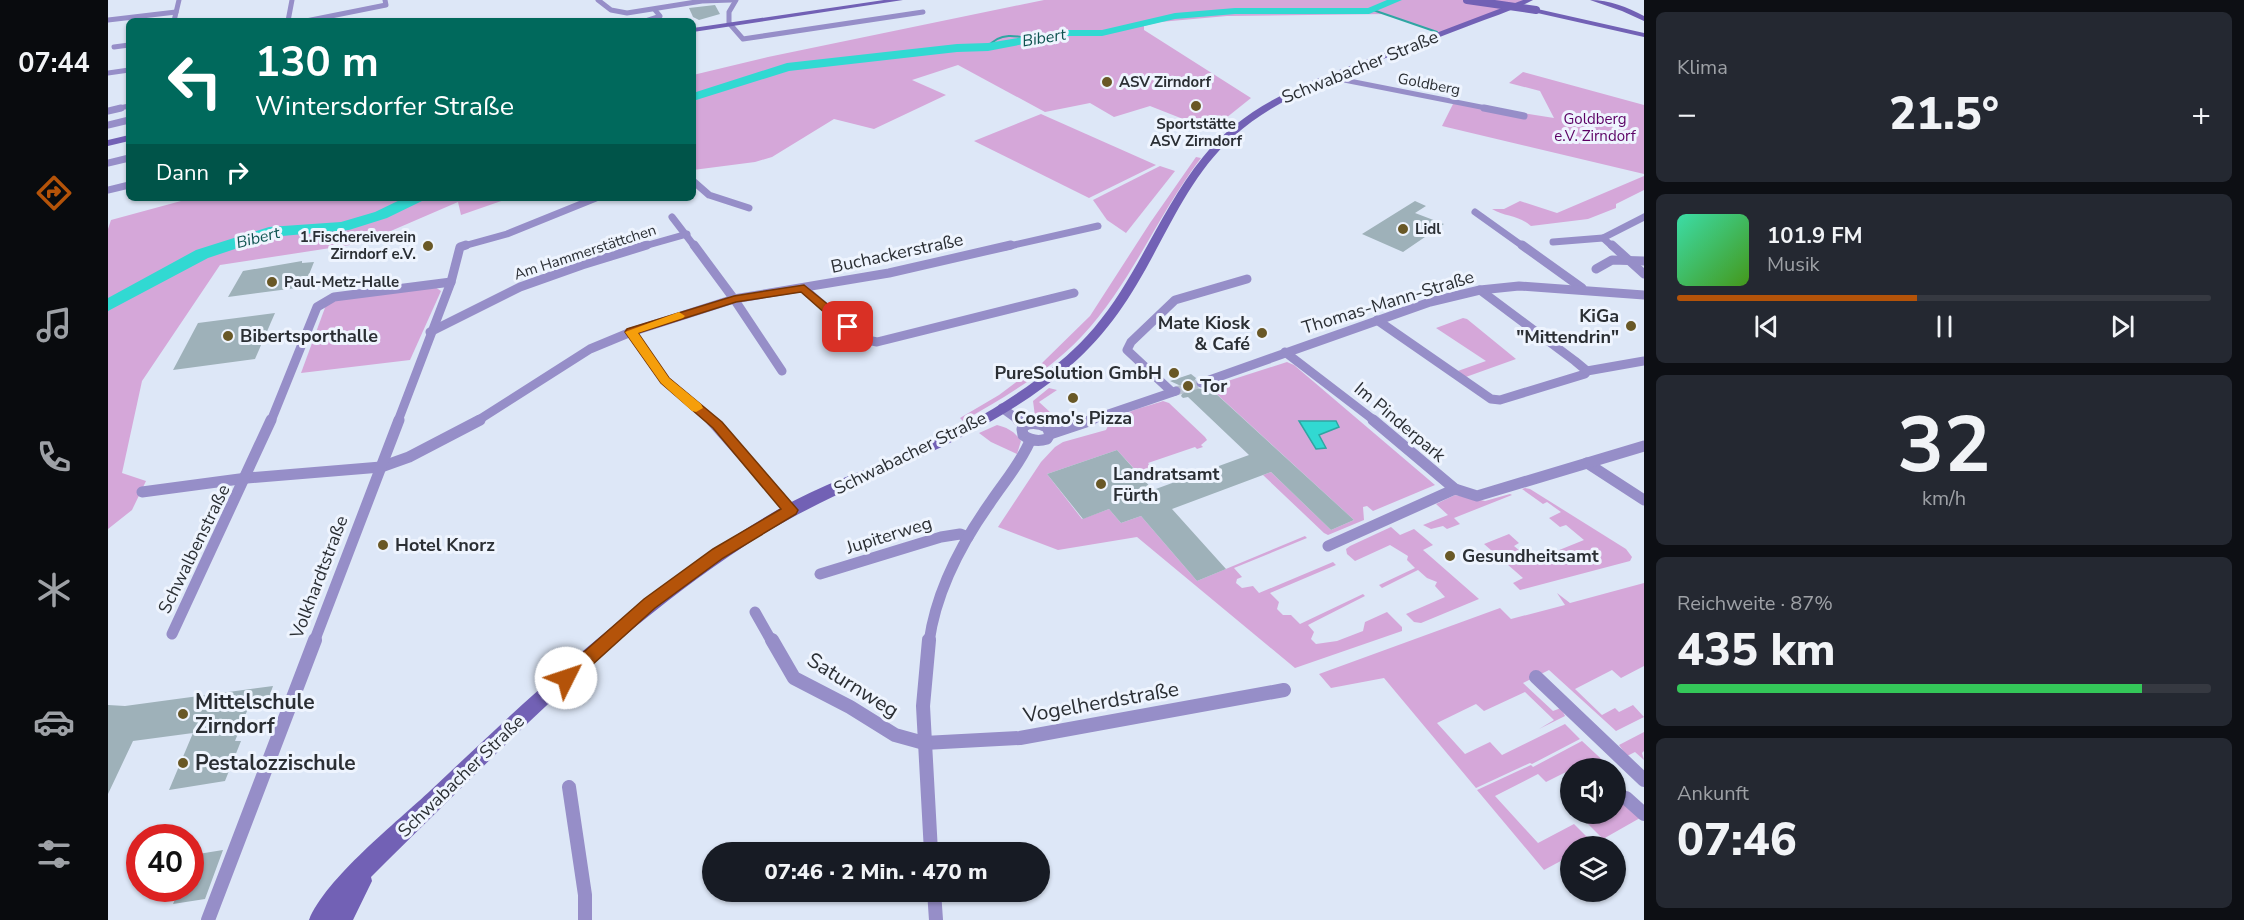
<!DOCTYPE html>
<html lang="de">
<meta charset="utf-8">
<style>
:root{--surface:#171b24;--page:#242831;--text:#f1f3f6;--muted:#9ea1a6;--line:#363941;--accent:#b45309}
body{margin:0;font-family:"Nunito Sans",sans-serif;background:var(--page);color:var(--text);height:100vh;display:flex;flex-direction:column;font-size:22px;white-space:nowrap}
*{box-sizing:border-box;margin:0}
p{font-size:20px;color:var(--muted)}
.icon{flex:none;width:33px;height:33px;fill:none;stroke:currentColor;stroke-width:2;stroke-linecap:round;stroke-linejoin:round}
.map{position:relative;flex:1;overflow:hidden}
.drawer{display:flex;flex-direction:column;gap:12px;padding:12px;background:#0d0f14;width:600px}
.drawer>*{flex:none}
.top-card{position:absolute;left:18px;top:18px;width:570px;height:183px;border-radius:9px;box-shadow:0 2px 4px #0004;background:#00695c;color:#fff;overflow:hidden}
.buttons{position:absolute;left:1452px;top:758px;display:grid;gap:12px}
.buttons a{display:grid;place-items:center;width:66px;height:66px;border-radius:50%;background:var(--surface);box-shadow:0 2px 4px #0004;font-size:30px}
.speed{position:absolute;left:18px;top:824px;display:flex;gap:12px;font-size:30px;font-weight:700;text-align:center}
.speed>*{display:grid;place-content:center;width:78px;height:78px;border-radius:50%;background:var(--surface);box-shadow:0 2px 4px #0004;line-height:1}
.speed .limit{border:9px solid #d22;background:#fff;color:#111}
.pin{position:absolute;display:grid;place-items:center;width:51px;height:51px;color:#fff;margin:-26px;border-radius:12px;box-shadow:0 3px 9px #0006}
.me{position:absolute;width:66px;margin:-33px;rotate:49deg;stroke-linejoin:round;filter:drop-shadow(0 0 4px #0008)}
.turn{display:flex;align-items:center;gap:21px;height:126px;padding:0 30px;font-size:27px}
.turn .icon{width:78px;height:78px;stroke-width:2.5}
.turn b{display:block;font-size:42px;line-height:51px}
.then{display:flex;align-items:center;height:57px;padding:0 30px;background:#0003;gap:12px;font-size:22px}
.big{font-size:45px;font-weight:800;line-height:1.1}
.drawer .widget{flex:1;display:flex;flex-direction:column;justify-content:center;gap:9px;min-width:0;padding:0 21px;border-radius:9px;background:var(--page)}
.drawer .dial{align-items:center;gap:0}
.dial b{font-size:78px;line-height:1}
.song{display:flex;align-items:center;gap:18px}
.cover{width:72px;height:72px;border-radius:9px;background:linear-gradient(135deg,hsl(160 70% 55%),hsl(100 70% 35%))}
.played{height:6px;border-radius:3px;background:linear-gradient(90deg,var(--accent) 45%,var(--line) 45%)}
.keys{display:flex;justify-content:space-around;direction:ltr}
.heat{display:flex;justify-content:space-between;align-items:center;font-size:33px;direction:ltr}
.charge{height:9px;border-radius:4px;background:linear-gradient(90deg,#34c759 87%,var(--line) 0)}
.trip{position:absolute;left:594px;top:842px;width:348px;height:60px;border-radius:30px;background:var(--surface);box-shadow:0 2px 4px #0004;font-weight:800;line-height:60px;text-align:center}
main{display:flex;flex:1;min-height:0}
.dock{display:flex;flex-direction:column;width:108px;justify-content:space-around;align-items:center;background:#090b0e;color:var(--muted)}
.dock .icon{width:42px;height:42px}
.dock .current{color:var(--accent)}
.dock b{font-size:27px;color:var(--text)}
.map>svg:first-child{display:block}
</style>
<main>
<nav class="dock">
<b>07:44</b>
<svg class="icon current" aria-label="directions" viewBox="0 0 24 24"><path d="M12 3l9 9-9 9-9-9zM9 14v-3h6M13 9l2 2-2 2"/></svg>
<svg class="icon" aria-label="music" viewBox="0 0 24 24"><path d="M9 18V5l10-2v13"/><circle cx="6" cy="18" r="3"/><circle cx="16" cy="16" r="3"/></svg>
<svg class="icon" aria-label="phone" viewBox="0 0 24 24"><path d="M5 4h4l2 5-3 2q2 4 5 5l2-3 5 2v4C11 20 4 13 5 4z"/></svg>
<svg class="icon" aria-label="climate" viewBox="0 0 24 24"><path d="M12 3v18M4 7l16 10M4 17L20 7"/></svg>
<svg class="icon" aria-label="car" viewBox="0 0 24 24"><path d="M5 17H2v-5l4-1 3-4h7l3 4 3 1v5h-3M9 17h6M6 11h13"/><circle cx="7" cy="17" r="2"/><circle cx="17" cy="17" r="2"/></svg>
<svg class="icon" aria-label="filters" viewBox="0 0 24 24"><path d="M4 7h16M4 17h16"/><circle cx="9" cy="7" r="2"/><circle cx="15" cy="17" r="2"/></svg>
</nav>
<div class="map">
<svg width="1536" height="920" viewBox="0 0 1536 920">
<rect width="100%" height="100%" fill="#dde7f7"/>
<!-- green -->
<g fill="#d5a7d9">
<polygon points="936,0 1416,0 1331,33 1278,14 1119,16 1052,22 1036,26 1036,30 1143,98 1103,130 1042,106 1006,117 982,103 937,112 850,65 804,80 838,95 766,129 726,119 664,157 647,162 585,170 585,75 660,57"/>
<polygon points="1415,72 1536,105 1536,174 1334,126 1346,102 1446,118 1432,91 1401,83"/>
<polygon points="933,114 1048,165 981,198 866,141"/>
<path d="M1088 157 1093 158C1050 214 1023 284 974 336 940 372 897 397 855 421L852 418 891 395 934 363 982 316 1042 223Z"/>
<polygon points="1052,166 1067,171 1018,233 999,220 985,200"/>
<path d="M1536 176V190L1508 204V208L1480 219 1423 226C1411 215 1397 217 1384 209H1396L1412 201 1449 213Z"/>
<polygon points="84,198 402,198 353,215 350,202 255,243 112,265 34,381 14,473 38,481 24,510 0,529 0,229 3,220"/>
<polygon points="327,287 333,291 302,360 193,373 218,305 231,299"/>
<polygon points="1355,318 1359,319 1408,359 1355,378 1347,372 1378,361 1328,328"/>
<polygon points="1179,362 1186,365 1327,485 1265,511 1259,506 1255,507 1256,520 1220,535 1216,533 1155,475 1163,472 1223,530 1246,520 1101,387"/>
<polygon points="941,388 949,390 931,402 954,423 946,424 927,416 925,401"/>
<path d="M1055 401 1061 403 1097 437 1099 440 1093 445 1095 447 1089 449 1087 447 1040 463 1046 470 1032 475 1009 450 939 474 974 519 1001 509 1013 523 1033 516 1089 581 1197 536 1199 538 1126 568 1134 577 1129 579 1128 583 1134 588 1145 586 1151 593 1225 562 1228 565 1162 593 1171 602 1169 609 1175 615H1183L1192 624 1255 594 1257 596 1200 625 1206 632 1203 639 1208 644 1229 641 1255 631 1257 622 1279 612 1294 627V631L1187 668 1029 537 950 550 890 527 933 462 947 447 955 442 998 430C1005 413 1038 407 1055 401Z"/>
<path d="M889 425C900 428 906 431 913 441L909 454 883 442 871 433Z"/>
<polygon points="1417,488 1422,489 1518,549 1524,557 1522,561 1412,590 1405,583 1415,578 1376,544 1401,534 1411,543 1406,546 1424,561 1476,540 1458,525 1452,527 1441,518 1453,512 1439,502 1435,504 1414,489"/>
<polygon points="1402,494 1404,495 1346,518 1352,524 1339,529 1335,526 1323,529 1315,525 1340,515 1328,504 1347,495 1377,501"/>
<polygon points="1283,527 1292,535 1306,529 1325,545 1315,550 1371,599 1313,623 1306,622 1298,614 1337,597 1327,586 1329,582 1319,578 1310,570 1274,588 1271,585 1307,568 1299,560 1300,556 1282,545 1247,561 1239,554 1238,549 1242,546"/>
<polygon points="1536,583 1536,666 1513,678 1504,670 1467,689 1494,715 1507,708 1511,712 1525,705 1536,717 1508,731 1441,670 1415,683 1445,711 1453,708 1457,716 1431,729 1446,720 1417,692 1376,711 1368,704 1329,723 1357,754 1382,742 1394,755 1457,724 1472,739 1424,764 1422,763 1368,788 1276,678 1223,688 1211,674 1392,608 1403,619 1457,605 1449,593 1462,603"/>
<polygon points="1536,732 1536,751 1534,753 1536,760 1527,752 1519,756 1511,745"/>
<polygon points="1474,741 1503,768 1496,768 1486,758 1438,782 1430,774 1387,796 1430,843 1466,824 1486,844 1481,846 1462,846 1462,856 1436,870 1369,790 1423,765 1425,767"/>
<polygon points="1514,800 1532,818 1495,839 1479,823 1489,818 1487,815 1508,813 1508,804"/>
</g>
<!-- water -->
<polygon fill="#31d9d2" stroke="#2fa6a3" stroke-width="1.5" points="1191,421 1228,421 1231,427 1211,435 1218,448 1208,449"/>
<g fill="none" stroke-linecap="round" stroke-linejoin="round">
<!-- stream -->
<g stroke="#2fa6a3" stroke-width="2">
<polyline points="1265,10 1329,32"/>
<path d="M880 47C892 31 910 36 927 40"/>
</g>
<!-- river -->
<g fill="#31d9d2" fill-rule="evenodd">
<polygon points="1279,0 1294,0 1261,14 1127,14 1067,19 994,36 958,36 880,51 849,52 681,71 585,101 585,93 679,63 849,44 880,43 958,30 994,30 1067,13 1127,8 1260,8"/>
<polygon points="296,198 316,198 314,201 279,218 241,230 163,237 100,258 0,311 0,298 88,250 161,227 233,222 267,212"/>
</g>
</g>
<!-- building -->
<g fill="#9eb1b9">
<polygon points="607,5 612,14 591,20 585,17 581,8"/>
<polygon points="1307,201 1318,206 1307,213 1336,224 1295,252 1254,234"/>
<polygon points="194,261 194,263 206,262 196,287 120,297 135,271"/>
<polygon points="167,313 147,359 65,370 90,323"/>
<polygon points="1083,374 1088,378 1086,382 1088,388 1105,391 1246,520 1223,530 1163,472 1064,509 1118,569 1089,581 1033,516 1013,523 1001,509 975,519 939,474 1009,450 1045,490 1141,455 1080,397 1075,398 1073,396 1075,392 1073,386 1062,381"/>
<polygon points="165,686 157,709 139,711 127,741 133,741 117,781 61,790 85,733 25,741 0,794 0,705 17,706"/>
<polygon points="115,850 97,899 65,904 72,888 82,888 84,855"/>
</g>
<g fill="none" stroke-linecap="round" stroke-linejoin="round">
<!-- street-tunnel -->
<polyline stroke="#b9c2d0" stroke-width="9" stroke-dasharray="9 4.5" stroke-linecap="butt" points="1068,391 1093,383"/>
<!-- street-far4 -->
<g stroke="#968ec8" stroke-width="5">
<polyline points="490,0 503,10 519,13 594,1 623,0"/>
<polyline points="628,0 621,12 621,23 635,39 815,12"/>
<polyline points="0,20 68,12"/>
<polyline points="66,21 71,0"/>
<polyline points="180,21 184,0"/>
<polyline points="198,21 278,5 277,0"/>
<polyline points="537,21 552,16 547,10"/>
<polyline points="6,47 21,45"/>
<polyline points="0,73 21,70"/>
<polyline points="1221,77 1383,109"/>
<polyline points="7,109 21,106"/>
</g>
<!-- street-far3 -->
<g stroke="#968ec8" stroke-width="7">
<polyline points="1376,108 1416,116"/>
<polyline points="0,111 13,108"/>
<polyline points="0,125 21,120"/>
<polyline points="0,163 21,158"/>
<polyline points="585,181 601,195 641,208"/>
<polyline points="0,190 21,185"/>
<polyline points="1367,212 1416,247"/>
<polyline points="564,217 587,247"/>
<polyline points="1445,242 1495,238"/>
<polyline points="352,247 399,234 488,198"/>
<polyline points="533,247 579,234"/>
<polyline points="897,247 990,226"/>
<polyline points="1505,247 1495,238 1536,217"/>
</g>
<!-- street-far2 -->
<g stroke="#968ec8" stroke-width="9">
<polyline points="586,245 626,299 674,371"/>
<polyline points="1414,245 1474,288"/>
<polyline points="1504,245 1536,274"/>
<polyline points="1488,269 1504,260 1536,261"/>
<polyline points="696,289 754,339 769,342 966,293"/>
<polyline points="1269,320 1383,399 1392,400 1477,374 1479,371 1467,361 1372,290"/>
<polyline points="322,332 412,287 474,265 539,245"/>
<polyline points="523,332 557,380 605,421"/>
<polyline points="1177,352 1267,421"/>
<polyline points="1479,371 1536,361"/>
<polyline points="1093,383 1322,302 1372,290 1411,286 1536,295"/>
<polyline points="1064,392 1019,350 1023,342 1067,300 1139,279"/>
<polyline points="894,408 912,421"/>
<polyline points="163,421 209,307 226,297 343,282"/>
<polyline points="290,421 343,282 352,247 358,245"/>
<polyline points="369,421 482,349 523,332 626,299 781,273 903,245"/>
<polyline points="980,421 1068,391"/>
</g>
<!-- street-far1 -->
<g stroke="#968ec8" stroke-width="11">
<polyline points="603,420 683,510"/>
<polyline points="910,420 917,425"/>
<path d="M917 425 914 429 915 435C923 441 930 442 939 439L942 434 984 420"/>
<path d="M917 425C925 422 931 423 939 427L942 434"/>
<polyline points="1479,463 1536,500"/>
<polyline points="1347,489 1369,496 1536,446"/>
<polyline points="34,492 139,478 273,467 301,457 372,420"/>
<polyline points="1220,546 1347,489 1265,420"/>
<polyline points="712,574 833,537 852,534 860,537"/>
<polyline points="647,612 664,642"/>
<polyline points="64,634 163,420"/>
<polyline points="206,642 291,420"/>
<path d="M821 642C828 591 853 544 882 503 896 482 912 464 922 441"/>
</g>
<!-- street -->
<g stroke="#968ec8" stroke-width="14">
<polyline points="664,640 686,678 742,707 787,735 816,743 912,738 1176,690"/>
<polyline points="821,640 815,706 823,852"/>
<polyline points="1428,677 1536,780"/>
<polyline points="461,787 477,895 477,920"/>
<polyline points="1518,798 1536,814"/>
<polyline points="826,891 828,920"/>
<polyline points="100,920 207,640"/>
</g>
<!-- secondary -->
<g fill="#7261b5" fill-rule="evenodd">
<polygon points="776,0 795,0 585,32 585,28"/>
<path d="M1415 0H1425C1406 10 1384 17 1363 25 1329 38 1295 51 1260 65 1212 83 1164 102 1125 137 1081 176 1059 234 1029 284 1005 325 975 359 936 387 845 455 733 482 638 545 504 632 393 750 279 861L263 877 264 881 245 920H201C217 879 290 821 323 790 432 687 540 585 669 510 712 485 760 469 805 450 848 431 890 408 928 380 949 365 969 348 986 328 1030 276 1052 210 1095 157 1140 100 1211 78 1276 53 1322 35 1368 18 1415 0Z"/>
<path d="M1482 0C1502 0 1519 7 1536 16V21L1514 11Z"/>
<polygon points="1425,8 1536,33 1536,37 1425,12"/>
<polygon points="21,135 21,141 0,146 0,140"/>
</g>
<!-- secondary-bridge -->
<polyline stroke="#7261b5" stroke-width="8" points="1359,0 1428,10"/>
</g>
<!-- route -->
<polygon fill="#b45309" stroke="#753606" stroke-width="1.5" points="696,285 744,324 744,329 735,329 693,292 628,302 530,333 561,378 614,422 690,510 688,514 615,558 547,608 464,683 458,686 452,683 449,678 452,673 536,599 605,549 673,509 605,428 553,383 517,332 519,329 626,296"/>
<!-- slow -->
<polygon fill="#f59e0b" points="571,312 577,316 575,318 530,333 561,378 593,404 595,408 588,412 584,411 553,383 517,332"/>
<!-- markers -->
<g fill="#695826" stroke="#eef4fe" stroke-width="2">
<circle cx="999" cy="82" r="6"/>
<circle cx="1088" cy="106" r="6"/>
<circle cx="1295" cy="229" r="6"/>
<circle cx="320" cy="246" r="6"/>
<circle cx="164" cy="282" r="6"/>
<circle cx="1523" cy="326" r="6"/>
<circle cx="1154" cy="333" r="6"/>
<circle cx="120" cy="336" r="6"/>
<circle cx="1066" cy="373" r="6"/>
<circle cx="1080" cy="386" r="6"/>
<circle cx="965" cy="398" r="6"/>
<circle cx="993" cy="484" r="6"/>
<circle cx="275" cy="545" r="6"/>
<circle cx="1342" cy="556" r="6"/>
<circle cx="75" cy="714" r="6"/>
<circle cx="75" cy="763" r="6"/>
</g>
<g text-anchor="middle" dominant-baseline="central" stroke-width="6" stroke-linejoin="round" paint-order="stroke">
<!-- far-poi labels -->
<g font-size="15" font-weight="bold" fill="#2b2f34" stroke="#eef4fe" text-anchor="start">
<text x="1011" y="82">ASV Zirndorf</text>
<text x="1088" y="124" text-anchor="middle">Sportstätte<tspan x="1088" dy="17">ASV Zirndorf</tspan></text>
<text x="1307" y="229">Lidl</text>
<text x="308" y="237" text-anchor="end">1.Fischereiverein<tspan x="308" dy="17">Zirndorf e.V.</tspan></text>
<text x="176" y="282">Paul-Metz-Halle</text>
</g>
<!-- far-street labels -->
<g font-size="15" fill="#2b2f34" stroke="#eef4fe">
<text transform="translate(1321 84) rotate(11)">Goldberg</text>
<text transform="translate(477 252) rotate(-18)">Am Hammerstättchen</text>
</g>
<!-- far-park labels -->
<g font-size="15" fill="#5b0064" stroke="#eef4fe">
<text x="1487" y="119">Goldberg<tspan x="1487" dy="17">e.V. Zirndorf</tspan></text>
</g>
<!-- far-water labels -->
<g font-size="16" font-style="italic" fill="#0e5350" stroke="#eef4fe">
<text transform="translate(936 38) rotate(-9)">Bibert</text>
<text transform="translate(150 238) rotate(-14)">Bibert</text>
</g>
<!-- street labels -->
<g font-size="18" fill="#2b2f34" stroke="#eef4fe">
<text transform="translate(1252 67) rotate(-22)">Schwabacher Straße</text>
<text transform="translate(789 253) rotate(-12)">Buchackerstraße</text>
<text transform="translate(1280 302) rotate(-17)">Thomas-Mann-Straße</text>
<text transform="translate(1292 422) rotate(40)">Im Pinderpark</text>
<text transform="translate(802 453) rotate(-26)">Schwabacher Straße</text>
<text transform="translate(781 535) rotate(-17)">Jupiterweg</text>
<text transform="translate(86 549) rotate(-64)">Schwalbenstraße</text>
<text transform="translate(211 577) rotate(-69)">Volkhardtstraße</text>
<text transform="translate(353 776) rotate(-44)">Schwabacher Straße</text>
</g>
<!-- poi labels -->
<g font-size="18" font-weight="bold" fill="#2b2f34" stroke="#eef4fe" text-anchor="start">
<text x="1511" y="316" text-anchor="end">KiGa<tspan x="1511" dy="21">"Mittendrin"</tspan></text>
<text x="1142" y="323" text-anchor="end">Mate Kiosk<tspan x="1142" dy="21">&amp; Café</tspan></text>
<text x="132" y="336">Bibertsporthalle</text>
<text x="1054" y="373" text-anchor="end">PureSolution GmbH</text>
<text x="1092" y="386">Tor</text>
<text x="965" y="418" text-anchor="middle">Cosmo's Pizza</text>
<text x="1005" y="474">Landratsamt<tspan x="1005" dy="21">Fürth</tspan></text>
<text x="287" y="545">Hotel Knorz</text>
<text x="1354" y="556">Gesundheitsamt</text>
</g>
<!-- near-street labels -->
<g font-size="21" fill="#2b2f34" stroke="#eef4fe">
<text transform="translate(745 685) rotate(32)">Saturnweg</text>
<text transform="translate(993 702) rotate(-10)">Vogelherdstraße</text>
</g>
<!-- near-poi labels -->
<g font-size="21" font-weight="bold" fill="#2b2f34" stroke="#eef4fe" text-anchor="start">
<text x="87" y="702">Mittelschule<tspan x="87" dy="24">Zirndorf</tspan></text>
<text x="87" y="763">Pestalozzischule</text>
</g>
</g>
</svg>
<div class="buttons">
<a><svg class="icon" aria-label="sound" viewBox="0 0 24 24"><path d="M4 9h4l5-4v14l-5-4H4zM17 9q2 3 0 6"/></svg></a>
<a><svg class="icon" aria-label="layers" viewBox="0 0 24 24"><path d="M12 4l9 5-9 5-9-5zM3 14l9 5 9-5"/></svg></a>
</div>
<div class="speed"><div class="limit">40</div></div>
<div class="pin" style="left:740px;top:327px;background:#d93025"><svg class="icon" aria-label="arrive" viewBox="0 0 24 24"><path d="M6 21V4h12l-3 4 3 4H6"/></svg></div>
<svg class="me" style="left:458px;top:678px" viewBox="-20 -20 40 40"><circle r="19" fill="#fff"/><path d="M0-13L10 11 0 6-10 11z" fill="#b45309"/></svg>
<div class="trip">07:46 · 2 Min. · 470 m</div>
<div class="top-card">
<div class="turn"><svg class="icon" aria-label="left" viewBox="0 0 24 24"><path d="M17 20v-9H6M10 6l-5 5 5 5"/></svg><div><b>130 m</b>Wintersdorfer Straße</div></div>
<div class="then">Dann<svg class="icon" aria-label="right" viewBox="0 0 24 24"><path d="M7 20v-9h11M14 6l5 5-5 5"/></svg></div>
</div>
</div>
<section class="drawer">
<div class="widget"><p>Klima</p>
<div class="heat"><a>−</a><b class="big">21.5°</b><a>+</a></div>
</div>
<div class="widget">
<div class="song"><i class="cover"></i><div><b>101.9 FM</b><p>Musik</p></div></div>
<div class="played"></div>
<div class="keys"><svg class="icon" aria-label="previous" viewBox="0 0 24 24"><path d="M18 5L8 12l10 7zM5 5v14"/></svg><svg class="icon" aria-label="pause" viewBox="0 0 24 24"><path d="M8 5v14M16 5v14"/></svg><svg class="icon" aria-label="next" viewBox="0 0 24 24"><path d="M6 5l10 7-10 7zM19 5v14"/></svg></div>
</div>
<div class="widget dial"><b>32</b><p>km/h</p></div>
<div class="widget"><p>Reichweite · 87%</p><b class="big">435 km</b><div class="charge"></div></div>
<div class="widget"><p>Ankunft</p><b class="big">07:46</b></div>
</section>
</main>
